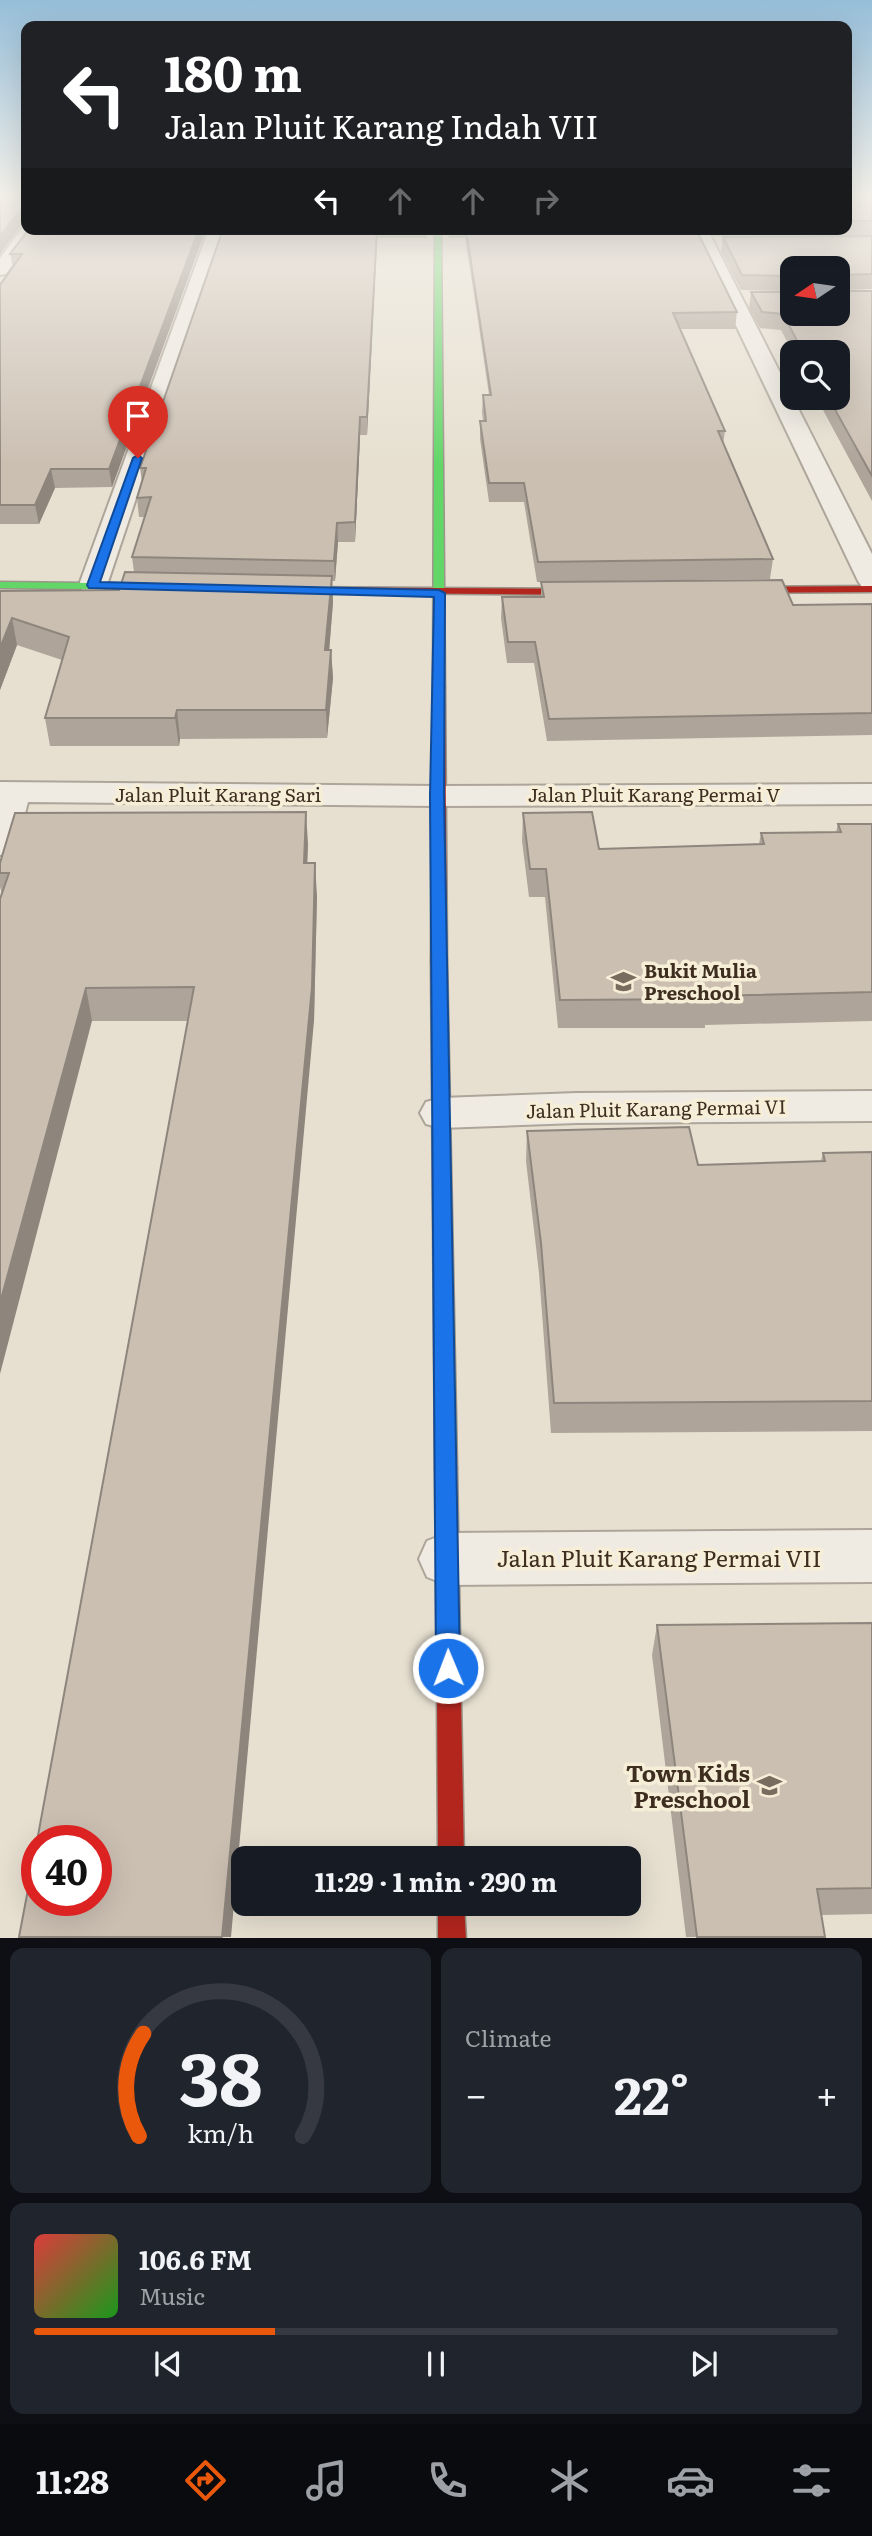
<!DOCTYPE html>
<meta charset="utf-8">
<style>
:root{--surface:#171b24;--page:#20242c;--text:#f1f3f6;--muted:#9ea1a6;--line:#363941;--accent:#ea580c}
body{margin:0;font-family:Literata,serif;background:var(--page);color:var(--text);height:100vh;display:flex;flex-direction:column;font-size:26px;white-space:nowrap}
*{box-sizing:border-box;margin:0}
p{font-size:23px;color:var(--muted)}
.icon{flex:none;width:38px;height:38px;fill:none;stroke:currentColor;stroke-width:2;stroke-linecap:round;stroke-linejoin:round}
.map{position:relative;height:1938px;overflow:hidden}
.panel{display:flex;flex-direction:column;gap:10px;padding:10px;background:#0d0f14;flex:1}
.panel>*{flex:none}
.banner{position:absolute;left:21px;top:21px;width:831px;height:214px;border-radius:14px;box-shadow:0 7px 28px #0002;background:#202124;color:#fff;overflow:hidden}
.needle{width:46px;rotate:257deg}
.buttons{position:absolute;left:780px;top:256px;display:grid;gap:14px}
.buttons a{display:grid;place-items:center;width:70px;height:70px;border-radius:14px;background:var(--surface);box-shadow:0 7px 28px #0002;font-size:35px}
.speed{position:absolute;left:21px;top:1825px;display:flex;gap:14px;font-size:35px;font-weight:700;text-align:center}
.speed>*{display:grid;place-content:center;width:91px;height:91px;border-radius:50%;background:var(--surface);box-shadow:0 7px 28px #0002;line-height:1}
.speed .limit{border:10px solid #d22;background:#fff;color:#111}
.pin{position:absolute;display:grid;place-items:center;width:60px;height:60px;color:#fff;margin:-72px -30px;border-radius:50% 50% 50% 0;rotate:-45deg;box-shadow:0 0 7px #0007}
.pin .icon{rotate:45deg}
.me{position:absolute;width:77px;margin:-38px;rotate:359deg;stroke-linejoin:round;filter:drop-shadow(0 0 5px #0008)}
.turn{display:flex;align-items:center;gap:24px;height:147px;padding:0 28px;font-size:32px}
.turn .icon{width:91px;height:91px;stroke-width:2.5}
.turn b{display:block;font-size:49px;line-height:60px}
.lanes{display:flex;align-items:center;height:66px;padding:0 28px;background:#0003;justify-content:center;gap:35px;direction:ltr}
.lanes .off{opacity:.35}
.big{font-size:52px;font-weight:700;line-height:1.1}
.panel .tile{flex:1;display:flex;flex-direction:column;justify-content:center;gap:10px;min-width:0;padding:0 24px;border-radius:14px;background:var(--page)}
.panel .dial{align-items:center;gap:0}
.dial svg{height:182px;overflow:visible;fill:none;stroke:var(--line);stroke-width:7;stroke-linecap:round;text-anchor:middle}
.dial text{fill:var(--text);stroke:none}
.song{display:flex;align-items:center;gap:21px}
.cover{width:84px;height:84px;border-radius:10px;background:linear-gradient(135deg,hsl(0 70% 55%),hsl(120 70% 35%))}
.played{height:7px;border-radius:4px;background:linear-gradient(90deg,var(--accent) 30%,var(--line) 30%)}
.keys{display:flex;justify-content:space-around;direction:ltr}
.heat{display:flex;justify-content:space-between;align-items:center;font-size:38px;direction:ltr}
.panel .tiles{flex:1;display:grid;gap:10px;grid-template-columns:1fr 1fr}
.tile:last-child{grid-column:span 2}
.trip{position:absolute;left:231px;top:1846px;width:410px;height:70px;border-radius:14px;background:var(--surface);box-shadow:0 7px 28px #0002;font-weight:700;line-height:70px;text-align:center}
.menu{display:flex;height:112px;justify-content:space-around;align-items:center;background:#090b0e;color:var(--muted)}
.menu .icon{width:49px;height:49px}
.menu .selected{color:var(--accent)}
.menu b{font-size:32px;color:var(--text)}
.map>svg:first-child{display:block}
</style>
<div class="map">
<svg width="872" height="1938" viewBox="0 0 872 1938">
<rect width="100%" height="100%" fill="#e7e0d1"/>
<g fill="none" stroke-linecap="round" stroke-linejoin="round">
<defs>
<g id="street">
<polygon points="25,225 26,229 39,229 6,274 0,275 0,258"/>
<polygon points="209,229 226,229 107,585 103,591 93,593 83,591 79,585"/>
<polygon points="690,229 707,229 872,554 872,589 862,587 858,581"/>
<polygon points="0,782 437,786 872,784 872,804 437,806 28,802 17,845 12,852 0,855"/>
<polygon points="872,1091 872,1121 577,1123 441,1128 426,1124 420,1113 426,1102 441,1098 577,1093"/>
<polygon points="872,1530 872,1582 447,1585 427,1577 419,1559 427,1541 447,1533"/>
</g>
<g id="fast">
<polygon points="435,229 441,229 445,688 439,692 433,688"/>
<polygon points="0,582 173,584 179,587 173,590 0,588"/>
<polygon points="439,955 447,960 457,1468 454,1475 446,1478 438,1475 435,1468 431,960"/>
</g>
<polygon id="slow" points="446,1458 454,1461 457,1468 461,1697 458,1706 449,1709 440,1706 437,1697 435,1468 438,1461"/>
<g id="jam">
<polygon points="872,586 872,592 733,593 727,590 733,587"/>
<polygon points="279,587 593,589 599,592 593,595 275,592 273,590"/>
<polygon points="439,684 445,688 447,960 439,965 431,960 433,688"/>
<polygon points="449,1685 458,1688 461,1697 464,1858 438,1858 437,1697 440,1688"/>
<polygon points="438,1904 464,1904 466,1938 438,1938"/>
</g>
</defs>
<!-- street casing -->
<use href="#street" stroke="#ada599" stroke-width="4"/>
<!-- fast casing -->
<use href="#fast" stroke="#9c958a" stroke-width="3"/>
<!-- slow casing -->
<use href="#slow" stroke="#9c958a" stroke-width="3"/>
<!-- jam casing -->
<use href="#jam" stroke="#9c958a" stroke-width="3"/>
<!-- street -->
<use href="#street" fill="#efebe3" fill-rule="evenodd"/>
<!-- fast -->
<use href="#fast" fill="#63d668" fill-rule="evenodd"/>
<!-- slow -->
<use href="#slow" fill="#ff974d" fill-rule="evenodd"/>
<!-- jam -->
<use href="#jam" fill="#b3261e" fill-rule="evenodd"/>
</g>
<!-- wall -->
<g fill="#afa499">
<polygon points="0,194 26,194 26,224 23,223 0,254"/>
<polygon points="847,194 872,194 872,235 713,236 710,229 847,229"/>
<polygon points="29,229 206,229 112,487 55,488 39,524 0,524 0,285 13,267 10,254"/>
<polygon points="223,229 428,229 427,238 377,238 367,435 360,435 355,542 338,542 335,581 332,581 333,602 329,650 331,650 333,678 327,738 180,739 179,746 50,746 45,718 62,660 17,645 0,690 0,591 119,590 134,572 132,557 145,517 139,517 137,498 142,482 140,468"/>
<polygon points="447,229 696,229 737,312 735,329 680,329 725,431 723,444 773,559 770,579 537,582 524,502 489,502 480,439 480,421 483,421 482,412 483,395 489,395 477,314 465,238 449,238"/>
<polygon points="872,236 872,289 840,290 872,291 872,501 816,397 838,397 838,352 793,352 793,353 781,330 760,328 749,308 751,292 838,313 793,268 793,291 741,290 721,252 723,237"/>
<polygon points="541,582 793,605 872,604 872,735 547,741 534,663 507,663 501,618 502,597 541,597"/>
<polygon points="523,813 599,849 759,844 761,833 836,832 838,824 872,824 872,1021 705,1025 705,1028 558,1028 545,897 529,897 522,841"/>
<polygon points="308,844 307,863 317,896 314,1021 92,1021 2,894 0,887 0,863"/>
<polygon points="527,1131 698,1165 821,1161 823,1153 872,1152 872,1431 551,1433 539,1273 526,1161"/>
<polygon points="872,1623 872,1914 821,1915 825,1937 686,1937 652,1655 657,1625"/>
</g>
<!-- shaded-wall -->
<g fill="#8e867d">
<polygon points="21,209 23,223 0,254 0,236"/>
<polygon points="199,229 206,229 112,487 109,469"/>
<polygon points="377,229 377,238 367,435 367,417"/>
<polygon points="360,417 360,435 355,542 355,522"/>
<polygon points="51,469 55,488 39,524 35,505"/>
<polygon points="337,523 338,542 335,581 334,561"/>
<polygon points="332,576 333,602 327,678 325,650"/>
<polygon points="12,618 17,645 0,690 0,648"/>
<polygon points="331,650 333,678 327,738 326,710"/>
<polygon points="177,710 180,739 179,746 175,718"/>
<polygon points="306,812 308,844 306,896 304,863"/>
<polygon points="315,863 317,896 314,1021 231,1937 222,1937"/>
<polygon points="86,988 92,1021 0,1374 0,1303"/>
</g>
<!-- building -->
<g fill="#cbbfb2" stroke="#8e867d" stroke-width="2">
<polygon points="0,194 26,194 26,210 21,209 0,236"/>
<rect x="847" y="194" width="25" height="27"/>
<polygon points="29,229 199,229 109,469 51,469 35,505 0,505 0,285 22,254 10,254"/>
<polygon points="223,229 377,229 367,417 360,417 355,522 337,523 334,561 132,557 151,497 137,498 146,468 140,468"/>
<polygon points="466,229 696,229 737,312 673,313 725,431 718,431 773,559 538,562 524,483 489,483 480,421 486,421 483,395 491,395"/>
<polygon points="872,236 872,274 839,275 838,281 838,268 793,268 793,276 742,275 723,237"/>
<polygon points="838,289 841,291 872,291 872,476 828,397 838,397 838,352 803,352 783,314 762,312 751,292 793,292 793,313 838,313"/>
<polygon points="125,572 332,576 325,650 331,650 326,710 177,710 175,718 45,718 69,637 12,618 0,648 0,591 119,590"/>
<polygon points="782,580 793,605 872,604 872,713 549,719 535,642 508,642 502,597 544,597 541,582"/>
<polygon points="306,812 304,863 315,863 312,987 222,1937 19,1937 37,1842 37,1900 96,1900 96,1841 37,1841 194,987 86,988 0,1303 0,899 9,873 0,873 0,863 15,813"/>
<polygon points="592,812 599,849 764,844 761,833 841,832 838,824 872,824 872,992 708,996 709,999 560,1000 546,869 530,869 523,813"/>
<polygon points="689,1127 698,1165 825,1161 823,1153 872,1152 872,1401 554,1403 541,1243 527,1131"/>
<polygon points="872,1623 872,1888 817,1889 825,1937 697,1937 657,1625"/>
</g>
<!-- sky -->
<linearGradient id="sky" x2="0" y2="1"><stop stop-color="#96bed9"/><stop offset="0.42" stop-color="#f4f1ea"/><stop offset="1" stop-color="#f4f1ea" stop-opacity="0"/></linearGradient>
<rect width="872" height="465" fill="url(#sky)"/>
<!-- route -->
<polygon fill="#1a73e8" stroke="#114b97" stroke-width="2" points="138,455 142,458 100,582 439,590 445,593 444,796 460,1668 457,1676 448,1680 440,1676 436,1668 430,796 434,597 89,588 87,585 133,458"/>
<!-- icons -->
<defs>
<symbol id="school-bare" viewBox="-9 -9 18 18"><path d="M0-5L7-2L0 1L-7-2ZM-4 1L0 2.5L4 1V4Q0 6-4 4Z" fill="#786c5e" stroke="#f7eed8" stroke-width="2.5" paint-order="stroke"/></symbol>
</defs>
<g fill-rule="evenodd">
<use href="#school-bare" x="606" y="964" width="35" height="35"/>
<use href="#school-bare" x="752" y="1768" width="35" height="35"/>
</g>
<g text-anchor="middle" dominant-baseline="central" stroke-width="7" stroke-linejoin="round" paint-order="stroke">
<!-- street labels -->
<g font-size="19" fill="#3d2e20" stroke="#f7eed8">
<text x="218" y="794">Jalan Pluit Karang Sari</text>
<text x="654" y="794">Jalan Pluit Karang Permai V</text>
<text transform="translate(656 1108) rotate(-1)">Jalan Pluit Karang Permai VI</text>
</g>
<!-- poi labels -->
<g font-size="19" font-weight="bold" fill="#3d2e20" stroke="#f7eed8" text-anchor="start">
<text x="644" y="970">Bukit Mulia<tspan x="644" dy="22">Preschool</tspan></text>
</g>
<!-- near-street labels -->
<g font-size="23" fill="#3d2e20" stroke="#f7eed8">
<text x="659" y="1557">Jalan Pluit Karang Permai VII</text>
</g>
<!-- near-poi labels -->
<g font-size="23" font-weight="bold" fill="#3d2e20" stroke="#f7eed8" text-anchor="end">
<text x="750" y="1772">Town Kids<tspan x="750" dy="26">Preschool</tspan></text>
</g>
</g>
</svg>
<div class="buttons">
<a><svg class="needle" viewBox="-14 -14 28 28"><path d="M0-13l5 13h-10z" fill="#e53935"/><path d="M0 13l5-13h-10z" fill="#9ea1a6"/></svg></a>
<a><svg class="icon" aria-label="search" viewBox="0 0 24 24"><circle cx="10" cy="10" r="6"/><path d="M15 15l6 6"/></svg></a>
</div>
<div class="speed"><div class="limit">40</div></div>
<div class="pin" style="left:138px;top:458px;background:#d93025"><svg class="icon" aria-label="arrive" viewBox="0 0 24 24"><path d="M6 21V4h12l-3 4 3 4H6"/></svg></div>
<svg class="me" style="left:448px;top:1668px" viewBox="-20 -20 40 40"><circle r="17" fill="#1a73e8" stroke="#fff" stroke-width="3"/><path d="M0-11L8 9 0 5-8 9z" fill="#fff"/></svg>
<div class="trip">11:29 · 1 min · 290 m</div>
<div class="banner">
<div class="turn"><svg class="icon" aria-label="left" viewBox="0 0 24 24"><path d="M17 20v-9H6M10 6l-5 5 5 5"/></svg><div><b>180 m</b>Jalan Pluit Karang Indah VII</div></div>
<div class="lanes"><svg class="icon" aria-label="left" viewBox="0 0 24 24"><path d="M17 20v-9H6M10 6l-5 5 5 5"/></svg><svg class="icon off" aria-label="ahead" viewBox="0 0 24 24"><path d="M12 20V5M6 11l6-6 6 6"/></svg><svg class="icon off" aria-label="ahead" viewBox="0 0 24 24"><path d="M12 20V5M6 11l6-6 6 6"/></svg><svg class="icon off" aria-label="right" viewBox="0 0 24 24"><path d="M7 20v-9h11M14 6l5 5-5 5"/></svg></div>
</div>
</div>
<section class="panel">
<div class="tiles">
<div class="tile dial"><svg viewBox="0 0 100 80">
<path d="M14 69A42 42 0 1 1 86 69"/>
<path d="M14 69A42 42 0 0 1 16 24" stroke="#ea580c"/>
<text x="50" y="56" font-size="32" font-weight="700">38</text>
<text x="50" y="72" font-size="11">km/h</text>
</svg></div>
<div class="tile"><p>Climate</p>
<div class="heat"><a>−</a><b class="big">22°</b><a>+</a></div>
</div>
<div class="tile">
<div class="song"><i class="cover"></i><div><b>106.6 FM</b><p>Music</p></div></div>
<div class="played"></div>
<div class="keys"><svg class="icon" aria-label="previous" viewBox="0 0 24 24"><path d="M18 5L8 12l10 7zM5 5v14"/></svg><svg class="icon" aria-label="pause" viewBox="0 0 24 24"><path d="M8 5v14M16 5v14"/></svg><svg class="icon" aria-label="next" viewBox="0 0 24 24"><path d="M6 5l10 7-10 7zM19 5v14"/></svg></div>
</div>
</div>
</section>
<nav class="menu">
<b>11:28</b>
<svg class="icon selected" aria-label="directions" viewBox="0 0 24 24"><path d="M12 3l9 9-9 9-9-9zM9 14v-3h6M13 9l2 2-2 2"/></svg>
<svg class="icon" aria-label="music" viewBox="0 0 24 24"><path d="M9 18V5l10-2v13"/><circle cx="6" cy="18" r="3"/><circle cx="16" cy="16" r="3"/></svg>
<svg class="icon" aria-label="phone" viewBox="0 0 24 24"><path d="M5 4h4l2 5-3 2q2 4 5 5l2-3 5 2v4C11 20 4 13 5 4z"/></svg>
<svg class="icon" aria-label="climate" viewBox="0 0 24 24"><path d="M12 3v18M4 7l16 10M4 17L20 7"/></svg>
<svg class="icon" aria-label="car" viewBox="0 0 24 24"><path d="M5 17H2v-5l4-1 3-4h7l3 4 3 1v5h-3M9 17h6M6 11h13"/><circle cx="7" cy="17" r="2"/><circle cx="17" cy="17" r="2"/></svg>
<svg class="icon" aria-label="filters" viewBox="0 0 24 24"><path d="M4 7h16M4 17h16"/><circle cx="9" cy="7" r="2"/><circle cx="15" cy="17" r="2"/></svg>
</nav>
